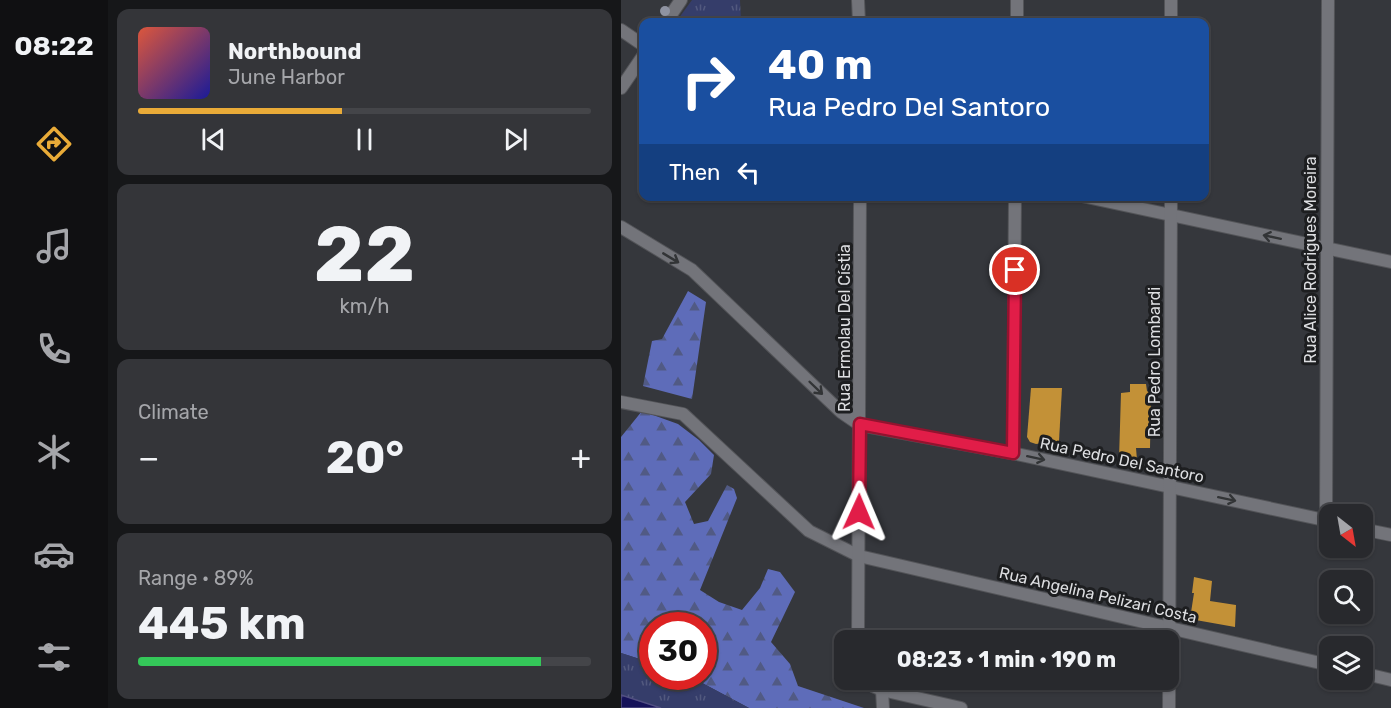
<!DOCTYPE html>
<meta charset="utf-8">
<style>
:root{--surface:#28292d;--page:#343539;--text:#f1f3f6;--muted:#a5a6aa;--line:#444549;--accent:#e9ab38}
body{margin:0;font-family:Rubik,sans-serif;background:var(--page);color:var(--text);height:100vh;display:flex;flex-direction:column;font-size:22px;white-space:nowrap}
*{box-sizing:border-box;margin:0}
p{font-size:20px;color:var(--muted)}
.icon{flex:none;width:33px;height:33px;fill:none;stroke:currentColor;stroke-width:2;stroke-linecap:round;stroke-linejoin:round}
.map{position:relative;flex:1;overflow:hidden}
.drawer{display:flex;flex-direction:column;gap:9px;padding:9px;background:#161719;width:513px}
.drawer>*{flex:none}
.hud{position:absolute;left:18px;top:18px;width:570px;height:183px;border-radius:12px;box-shadow:0 2px 4px #0004,0 0 0 2px var(--line);background:#1a4fa0;color:#fff;overflow:hidden}
.needle{width:39px;rotate:149deg}
.controls{position:absolute;left:698px;top:504px;display:grid;gap:12px}
.controls a{display:grid;place-items:center;width:54px;height:54px;border-radius:12px;background:var(--surface);box-shadow:0 2px 4px #0004,0 0 0 2px var(--line);font-size:30px}
.speed{position:absolute;left:18px;top:612px;display:flex;gap:12px;font-size:30px;font-weight:700;text-align:center}
.speed>*{display:grid;place-content:center;width:78px;height:78px;border-radius:50%;background:var(--surface);box-shadow:0 2px 4px #0004,0 0 0 2px var(--line);line-height:1}
.speed .limit{border:9px solid #d22;background:#fff;color:#111}
.pin{position:absolute;display:grid;place-items:center;width:51px;height:51px;color:#fff;margin:-26px;border:3px solid #fff;border-radius:50%;box-shadow:0 2px 6px #0007}
.me{position:absolute;width:66px;margin:-33px;rotate:1deg;stroke-linejoin:round;filter:drop-shadow(0 0 4px #0008)}
.turn{display:flex;align-items:center;gap:21px;height:126px;padding:0 30px;font-size:27px}
.turn .icon{width:78px;height:78px;stroke-width:2.5}
.turn b{display:block;font-size:42px;line-height:51px}
.then{display:flex;align-items:center;height:57px;padding:0 30px;background:#0003;gap:12px;font-size:22px}
.big{font-size:45px;font-weight:700;line-height:1.1}
.drawer .card{flex:1;display:flex;flex-direction:column;justify-content:center;gap:9px;min-width:0;padding:0 21px;border-radius:12px;background:var(--page)}
.drawer .dial{align-items:center;gap:0}
.dial b{font-size:78px;line-height:1}
.song{display:flex;align-items:center;gap:18px}
.cover{width:72px;height:72px;border-radius:9px;background:linear-gradient(135deg,hsl(10 70% 55%),hsl(240 70% 35%))}
.played{height:6px;border-radius:3px;background:linear-gradient(90deg,var(--accent) 45%,var(--line) 45%)}
.keys{display:flex;justify-content:space-around;direction:ltr}
.heat{display:flex;justify-content:space-between;align-items:center;font-size:33px;direction:ltr}
.charge{height:9px;border-radius:4px;background:linear-gradient(90deg,#34c759 89%,var(--line) 0)}
.trip{position:absolute;left:213px;top:630px;width:345px;height:60px;border-radius:12px;background:var(--surface);box-shadow:0 2px 4px #0004,0 0 0 2px var(--line);font-weight:700;line-height:60px;text-align:center}
main{display:flex;flex:1;min-height:0}
.menu{display:flex;flex-direction:column;width:108px;justify-content:space-around;align-items:center;background:#101012;color:var(--muted)}
.menu .icon{width:42px;height:42px}
.menu .active{color:var(--accent)}
.menu b{font-size:27px;color:var(--text)}
.map>svg:first-child{display:block}
</style>
<main>
<nav class="menu">
<b>08:22</b>
<svg class="icon active" aria-label="directions" viewBox="0 0 24 24"><path d="M12 3l9 9-9 9-9-9zM9 14v-3h6M13 9l2 2-2 2"/></svg>
<svg class="icon" aria-label="music" viewBox="0 0 24 24"><path d="M9 18V5l10-2v13"/><circle cx="6" cy="18" r="3"/><circle cx="16" cy="16" r="3"/></svg>
<svg class="icon" aria-label="phone" viewBox="0 0 24 24"><path d="M5 4h4l2 5-3 2q2 4 5 5l2-3 5 2v4C11 20 4 13 5 4z"/></svg>
<svg class="icon" aria-label="climate" viewBox="0 0 24 24"><path d="M12 3v18M4 7l16 10M4 17L20 7"/></svg>
<svg class="icon" aria-label="car" viewBox="0 0 24 24"><path d="M5 17H2v-5l4-1 3-4h7l3 4 3 1v5h-3M9 17h6M6 11h13"/><circle cx="7" cy="17" r="2"/><circle cx="17" cy="17" r="2"/></svg>
<svg class="icon" aria-label="filters" viewBox="0 0 24 24"><path d="M4 7h16M4 17h16"/><circle cx="9" cy="7" r="2"/><circle cx="15" cy="17" r="2"/></svg>
</nav>
<section class="drawer">
<div class="card">
<div class="song"><i class="cover"></i><div><b>Northbound</b><p>June Harbor</p></div></div>
<div class="played"></div>
<div class="keys"><svg class="icon" aria-label="previous" viewBox="0 0 24 24"><path d="M18 5L8 12l10 7zM5 5v14"/></svg><svg class="icon" aria-label="pause" viewBox="0 0 24 24"><path d="M8 5v14M16 5v14"/></svg><svg class="icon" aria-label="next" viewBox="0 0 24 24"><path d="M6 5l10 7-10 7zM19 5v14"/></svg></div>
</div>
<div class="card dial"><b>22</b><p>km/h</p></div>
<div class="card"><p>Climate</p>
<div class="heat"><a>−</a><b class="big">20°</b><a>+</a></div>
</div>
<div class="card"><p>Range · 89%</p><b class="big">445 km</b><div class="charge"></div></div>
</section>
<div class="map">
<svg width="770" height="708" viewBox="0 0 770 708">
<defs>
<pattern id="forest-firs" width="22" height="20" patternUnits="userSpaceOnUse" patternTransform="scale(1.5)"><rect width="22" height="20" fill="#5e6cb9"/><path d="M5 1l3.5 6h-7zM16 11l3.5 6h-7z" fill="#515a84"/></pattern>
<pattern id="park-tufts" width="24" height="20" patternUnits="userSpaceOnUse" patternTransform="scale(1.5)"><rect width="24" height="20" fill="#353d6a"/><path d="M3 7l-1-3M5 7V3M7 7l1-3M15 17l-1-3M17 17v-4M19 17l1-3" fill="none" stroke="#52597f"/></pattern>
<pattern id="water-waves" width="16" height="10" patternUnits="userSpaceOnUse" patternTransform="scale(1.5)"><rect width="16" height="10" fill="#151259"/><path d="M0 5q4-4 8 0t8 0" fill="none" stroke="#373471"/></pattern>
</defs>
<rect width="100%" height="100%" fill="#35373c"/>
<!-- forest -->
<g fill="url(#forest-firs)">
<polygon points="67,291 85,302 71,399 22,386 31,341 41,339"/>
<polygon points="21,411 57,424 78,440 93,455 90,474 64,502 73,524 87,521 106,485 113,489 116,498 79,590 98,602 121,610 139,588 147,569 159,572 174,592 150,642 169,664 177,686 243,708 128,708 70,677 82,676 82,626 32,626 31,663 0,653 0,437"/>
</g>
<!-- park -->
<g fill="url(#park-tufts)">
<polygon points="71,0 119,0 120,22 55,22"/>
<polygon points="0,653 31,663 32,676 70,677 128,708 0,708"/>
</g>
<!-- water -->
<polygon fill="url(#water-waves)" stroke="#514f82" stroke-width="1.5" points="0,695 40,708 0,708"/>
<!-- building -->
<g fill="#c39137">
<polygon points="509,384 525,384 526,391 530,394 529,448 515,448 516,460 498,459 500,393 509,392"/>
<polygon points="410,388 441,388 438,441 415,444 409,442 406,437"/>
<polygon points="573,577 591,581 589,601 615,605 614,627 569,619 573,593 571,593"/>
</g>
<g fill="none" stroke-linecap="round" stroke-linejoin="round">
<defs>
<g id="street">
<polyline points="237,0 238,22"/>
<polyline points="45,22 60,0"/>
<polyline points="396,22 396,0"/>
<polyline points="550,22 550,0"/>
<polyline points="0,30 22,45"/>
<polyline points="0,88 22,56"/>
<polyline points="461,196 770,262"/>
<polyline points="0,227 71,270 220,412 239,425 396,454 708,521"/>
<polyline points="0,402 62,414 188,531 238,556 708,665"/>
<polyline points="392,453 394,196"/>
<polyline points="705,521 707,0"/>
<polyline points="741,529 770,535"/>
<polyline points="237,640 239,196"/>
<polyline points="741,673 770,680"/>
<polyline points="246,680 252,686 261,690 340,708"/>
<polyline points="261,690 262,708"/>
<polyline points="548,708 550,196"/>
</g>
</defs>
<!-- street casing -->
<use href="#street" stroke="#535458" stroke-width="14"/>
<!-- street -->
<use href="#street" stroke="#73747a" stroke-width="12"/>
</g>
<!-- trees -->
<circle fill="#8f93a1" cx="44" cy="11" r="5"/>
<!-- one-way arrows -->
<defs><path id="oneway-shaft" d="M-6 0H5M1.5-3L5.5 0L1.5 3" fill="none" stroke-width="1.6" stroke-linecap="round" stroke-linejoin="round" transform="scale(1.5)"/></defs>
<g stroke="#323436">
<use href="#oneway-shaft" transform="translate(651 237) rotate(-168)"/>
<use href="#oneway-shaft" transform="translate(50 258) rotate(31)"/>
<use href="#oneway-shaft" transform="translate(195 388) rotate(44)"/>
<use href="#oneway-shaft" transform="translate(415 458) rotate(12)"/>
<use href="#oneway-shaft" transform="translate(606 499) rotate(12)"/>
</g>
<g fill="none" stroke-linecap="round" stroke-linejoin="round">
<defs>
<polyline id="route" points="238,512 239,424 392,453 394,270"/>
</defs>
<!-- route casing -->
<use href="#route" stroke="#92132f" stroke-width="15"/>
<!-- route -->
<use href="#route" stroke="#e11d48" stroke-width="10"/>
</g>
<g text-anchor="middle" dominant-baseline="central" stroke-width="6" stroke-linejoin="round" paint-order="stroke">
<!-- street labels -->
<g font-size="16" fill="#dddee1" stroke="#1d1e20">
<text transform="translate(689 260) rotate(-90)">Rua Alice Rodrigues Moreira</text>
<text transform="translate(223 328) rotate(-90)">Rua Ermolau Del Cístia</text>
<text transform="translate(533 362) rotate(-90)">Rua Pedro Lombardi</text>
<text transform="translate(501 460) rotate(12)">Rua Pedro Del Santoro</text>
<text transform="translate(477 595) rotate(13)">Rua Angelina Pelizari Costa</text>
</g>
</g>
</svg>
<div class="controls">
<a><svg class="needle" viewBox="-14 -14 28 28"><path d="M0-13l5 13h-10z" fill="#e53935"/><path d="M0 13l5-13h-10z" fill="#a5a6aa"/></svg></a>
<a><svg class="icon" aria-label="search" viewBox="0 0 24 24"><circle cx="10" cy="10" r="6"/><path d="M15 15l6 6"/></svg></a>
<a><svg class="icon" aria-label="layers" viewBox="0 0 24 24"><path d="M12 4l9 5-9 5-9-5zM3 14l9 5 9-5"/></svg></a>
</div>
<div class="speed"><div class="limit">30</div></div>
<div class="pin" style="left:394px;top:270px;background:#d93025"><svg class="icon" aria-label="arrive" viewBox="0 0 24 24"><path d="M6 21V4h12l-3 4 3 4H6"/></svg></div>
<svg class="me" style="left:238px;top:512px" viewBox="-20 -20 40 40"><path d="M0-17L14 15 0 8-14 15z" fill="#e11d48" stroke="#fff" stroke-width="4"/></svg>
<div class="trip">08:23 · 1 min · 190 m</div>
<div class="hud">
<div class="turn"><svg class="icon" aria-label="right" viewBox="0 0 24 24"><path d="M7 20v-9h11M14 6l5 5-5 5"/></svg><div><b>40 m</b>Rua Pedro Del Santoro</div></div>
<div class="then">Then<svg class="icon" aria-label="left" viewBox="0 0 24 24"><path d="M17 20v-9H6M10 6l-5 5 5 5"/></svg></div>
</div>
</div>
</main>
